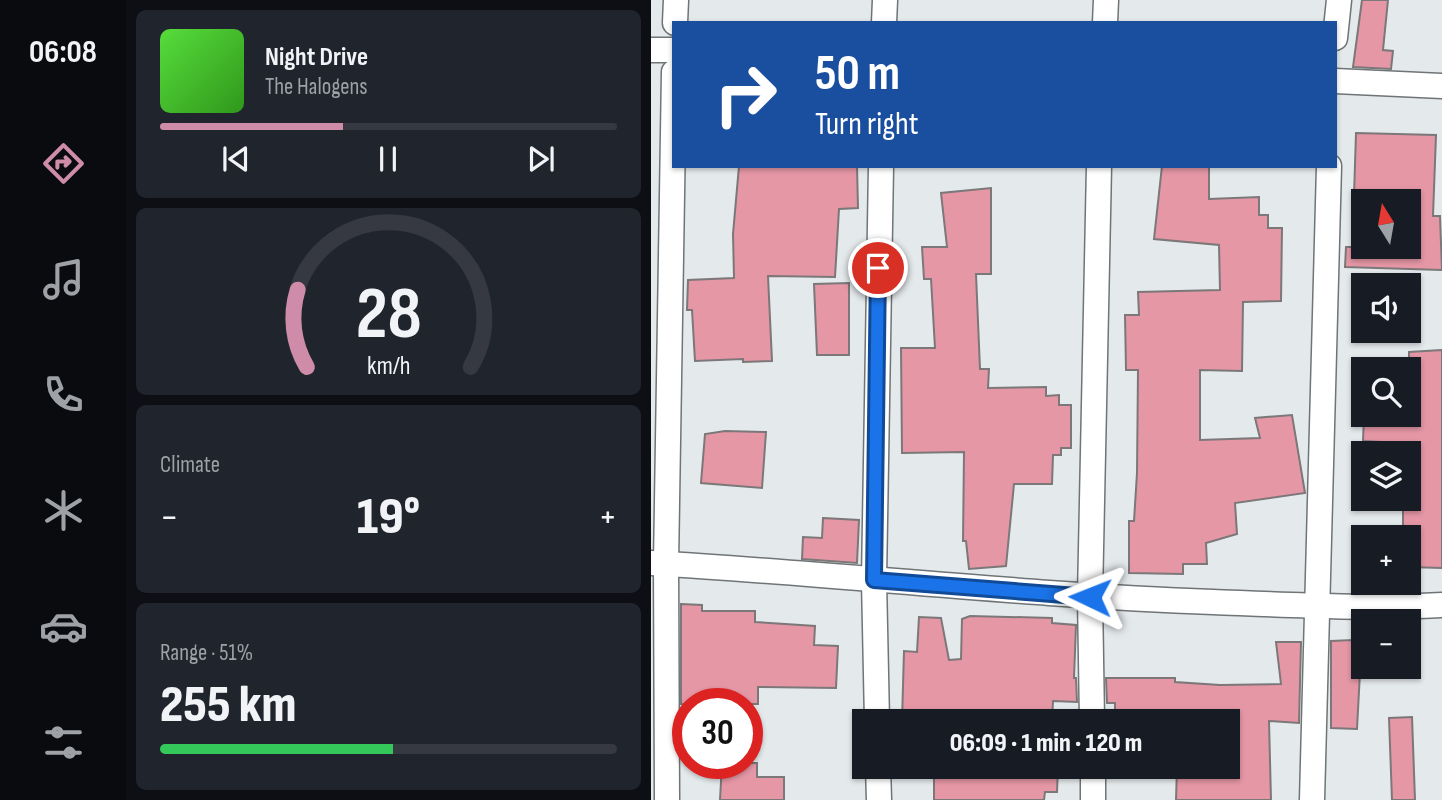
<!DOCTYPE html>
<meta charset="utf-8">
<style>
:root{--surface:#171b24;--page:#20242c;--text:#f1f3f6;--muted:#9ea1a6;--line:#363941;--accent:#ce8ca8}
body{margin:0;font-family:"Sofia Sans Condensed",sans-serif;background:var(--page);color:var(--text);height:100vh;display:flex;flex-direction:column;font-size:26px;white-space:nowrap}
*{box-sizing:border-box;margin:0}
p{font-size:23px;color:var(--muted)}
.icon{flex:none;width:38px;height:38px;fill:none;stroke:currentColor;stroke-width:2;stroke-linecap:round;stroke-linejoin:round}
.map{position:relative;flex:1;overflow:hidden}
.panel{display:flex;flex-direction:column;gap:10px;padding:10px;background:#0d0f14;width:525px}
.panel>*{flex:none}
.top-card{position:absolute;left:21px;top:21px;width:665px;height:147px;border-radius:0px;box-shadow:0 2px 5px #0004;background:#1a4fa0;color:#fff;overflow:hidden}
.needle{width:46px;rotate:349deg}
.controls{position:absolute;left:700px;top:189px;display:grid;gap:14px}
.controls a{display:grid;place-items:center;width:70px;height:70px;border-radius:0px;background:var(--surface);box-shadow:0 2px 5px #0004;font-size:35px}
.speed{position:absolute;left:21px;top:688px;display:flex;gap:14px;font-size:35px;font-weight:700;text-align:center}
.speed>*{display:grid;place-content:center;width:91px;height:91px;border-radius:50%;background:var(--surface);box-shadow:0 2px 5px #0004;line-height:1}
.speed .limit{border:10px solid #d22;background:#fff;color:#111}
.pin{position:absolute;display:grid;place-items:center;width:60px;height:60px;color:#fff;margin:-30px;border:4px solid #fff;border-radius:50%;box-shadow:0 2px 7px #0007}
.me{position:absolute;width:77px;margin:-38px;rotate:272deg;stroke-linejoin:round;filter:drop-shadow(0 0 5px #0008)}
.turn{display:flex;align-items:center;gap:24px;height:147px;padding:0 28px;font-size:32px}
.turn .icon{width:91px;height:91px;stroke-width:2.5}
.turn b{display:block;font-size:49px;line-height:60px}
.big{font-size:52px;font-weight:800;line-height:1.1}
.panel .tile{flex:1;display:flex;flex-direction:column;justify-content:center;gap:10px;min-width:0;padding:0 24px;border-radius:10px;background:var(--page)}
.panel .dial{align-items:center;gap:0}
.dial svg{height:182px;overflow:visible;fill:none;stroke:var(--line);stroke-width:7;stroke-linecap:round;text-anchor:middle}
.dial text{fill:var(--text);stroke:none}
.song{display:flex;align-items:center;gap:21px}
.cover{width:84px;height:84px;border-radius:10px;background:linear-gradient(135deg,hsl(110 70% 55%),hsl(110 70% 35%))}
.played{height:7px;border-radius:4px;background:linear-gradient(90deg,var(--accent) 40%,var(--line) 40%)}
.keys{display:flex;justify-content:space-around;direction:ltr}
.heat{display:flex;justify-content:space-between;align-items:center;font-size:38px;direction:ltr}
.charge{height:10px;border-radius:5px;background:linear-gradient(90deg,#34c759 51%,var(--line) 0)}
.trip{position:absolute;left:201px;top:709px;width:388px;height:70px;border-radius:0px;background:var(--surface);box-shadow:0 2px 5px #0004;font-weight:800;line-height:70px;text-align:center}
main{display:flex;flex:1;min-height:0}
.dock{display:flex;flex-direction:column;width:126px;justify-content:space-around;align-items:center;background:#090b0e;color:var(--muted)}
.dock .icon{width:49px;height:49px}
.dock .selected{color:var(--accent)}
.dock b{font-size:32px;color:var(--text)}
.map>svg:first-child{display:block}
</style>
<main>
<nav class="dock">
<b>06:08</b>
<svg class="icon selected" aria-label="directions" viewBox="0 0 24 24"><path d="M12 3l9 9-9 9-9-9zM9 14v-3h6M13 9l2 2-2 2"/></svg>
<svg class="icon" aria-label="music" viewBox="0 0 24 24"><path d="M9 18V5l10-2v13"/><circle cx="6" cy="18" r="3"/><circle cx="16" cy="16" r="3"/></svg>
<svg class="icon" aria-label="phone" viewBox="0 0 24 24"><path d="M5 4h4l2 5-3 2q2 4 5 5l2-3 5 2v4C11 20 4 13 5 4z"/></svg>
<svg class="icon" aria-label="climate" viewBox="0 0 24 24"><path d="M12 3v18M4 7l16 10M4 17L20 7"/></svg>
<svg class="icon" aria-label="car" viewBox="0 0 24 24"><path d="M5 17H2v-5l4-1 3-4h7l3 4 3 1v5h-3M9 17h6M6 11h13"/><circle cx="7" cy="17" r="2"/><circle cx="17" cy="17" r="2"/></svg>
<svg class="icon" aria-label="filters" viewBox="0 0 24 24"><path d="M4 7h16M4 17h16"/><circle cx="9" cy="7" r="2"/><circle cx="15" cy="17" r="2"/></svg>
</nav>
<section class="panel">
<div class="tile">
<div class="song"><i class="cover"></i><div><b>Night Drive</b><p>The Halogens</p></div></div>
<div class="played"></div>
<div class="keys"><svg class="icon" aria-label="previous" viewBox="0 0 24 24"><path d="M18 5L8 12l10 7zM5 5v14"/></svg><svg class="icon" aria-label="pause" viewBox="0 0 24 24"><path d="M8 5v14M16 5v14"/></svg><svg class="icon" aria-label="next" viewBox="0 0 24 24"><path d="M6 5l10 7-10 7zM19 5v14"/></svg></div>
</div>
<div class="tile dial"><svg viewBox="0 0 100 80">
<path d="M14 69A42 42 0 1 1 86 69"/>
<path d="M14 69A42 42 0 0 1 10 35" stroke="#ce8ca8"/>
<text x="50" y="56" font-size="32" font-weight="700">28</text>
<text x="50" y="72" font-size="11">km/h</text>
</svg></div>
<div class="tile"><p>Climate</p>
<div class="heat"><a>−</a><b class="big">19°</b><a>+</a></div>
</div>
<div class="tile"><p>Range · 51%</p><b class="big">255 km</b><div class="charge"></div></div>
</section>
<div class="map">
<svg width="791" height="800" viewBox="0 0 791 800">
<rect width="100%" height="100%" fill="#e4e9ec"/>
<!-- building -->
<g fill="#e597a6" stroke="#7c7778" stroke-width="2">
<polygon points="711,0 737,0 732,50 742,51 740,69 702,67"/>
<polygon points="705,133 785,135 782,216 789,216 791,270 694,267 695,247 758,247 758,199 703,196"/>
<polygon points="88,166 206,166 207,208 188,209 184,277 117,276 121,361 92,362 92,359 44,361 41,310 36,310 37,280 83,278 82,234"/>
<polygon points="511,166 558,166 558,199 608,197 608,215 617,215 617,228 631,228 630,301 592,302 591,371 549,370 549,440 609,438 604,418 641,415 654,493 584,503 586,534 555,543 556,564 532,564 532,574 478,573 478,521 483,521 486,473 487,370 475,370 474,315 488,315 487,292 569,290 568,245 503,239"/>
<polygon points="340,188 340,274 325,274 329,369 338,369 337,388 395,387 395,396 408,395 408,405 420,405 420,448 410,448 410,455 402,455 401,484 363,484 355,566 318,569 315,541 312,541 313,452 251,453 250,348 284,348 280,279 273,279 271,247 296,247 290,193"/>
<polygon points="198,283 198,355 166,355 163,284"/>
<polygon points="791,350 791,568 758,567 758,537 754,537 752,532 752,499 758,499 758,453 748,453 749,443 712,441 713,415 758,415 758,386 768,384 767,377 758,376 758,352"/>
<polygon points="74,431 115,432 111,488 50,483 54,434"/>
<polygon points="172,518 208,520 206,563 151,559 152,537 171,538"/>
<polygon points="30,604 51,605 51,611 104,611 104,622 164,626 163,645 187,646 185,688 107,687 107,704 30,704"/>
<polygon points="319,616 401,618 401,623 425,625 423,678 425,678 426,702 402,701 401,721 251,721 253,651 266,652 268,617 290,618 298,660 310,659 311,619"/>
<polygon points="702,640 703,672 709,672 706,729 680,728 680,641"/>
<polygon points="625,642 650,642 648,723 618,721 620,800 525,800 526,766 578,766 578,721 502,721 502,718 489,716 464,716 464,703 456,703 455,678 524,678 524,682 569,685 630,684"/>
<polygon points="761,717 764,800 741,800 738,718"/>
<polygon points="71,763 106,763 106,777 133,777 133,800 69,800"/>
<polygon points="283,766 407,766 406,792 394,792 393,800 283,800"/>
</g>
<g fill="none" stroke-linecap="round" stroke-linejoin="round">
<defs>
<g id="minor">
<polyline points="24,23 25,0"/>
<polyline points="233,23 234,0"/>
<polyline points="454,23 455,0"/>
<polyline points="684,38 688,0"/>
<polyline points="0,50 23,50"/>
<polyline points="684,81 791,86"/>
<path d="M0 563C188 574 374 595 562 602 639 605 715 609 791 605"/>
<polyline points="226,721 223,580 230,166"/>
<polyline points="441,721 439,597 448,166"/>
<polyline points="227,766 228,800"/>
<polyline points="442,766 442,800"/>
<polyline points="16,800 15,564 23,72"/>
<polyline points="661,800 678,166"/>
</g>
</defs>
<!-- minor casing -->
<use href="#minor" stroke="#6f7476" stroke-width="27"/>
<!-- minor -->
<use href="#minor" stroke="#fff" stroke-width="24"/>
</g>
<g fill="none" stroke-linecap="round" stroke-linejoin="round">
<defs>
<polyline id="route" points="227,268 223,580 439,597"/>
</defs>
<!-- route casing -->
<use href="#route" stroke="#114b97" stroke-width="18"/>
<!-- route -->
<use href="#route" stroke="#1a73e8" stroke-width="12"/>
</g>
</svg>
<div class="controls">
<a><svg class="needle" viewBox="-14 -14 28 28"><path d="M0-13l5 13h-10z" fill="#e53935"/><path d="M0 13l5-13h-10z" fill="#9ea1a6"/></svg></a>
<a><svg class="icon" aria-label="sound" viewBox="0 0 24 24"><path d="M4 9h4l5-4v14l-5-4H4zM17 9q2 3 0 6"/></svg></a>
<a><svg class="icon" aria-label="search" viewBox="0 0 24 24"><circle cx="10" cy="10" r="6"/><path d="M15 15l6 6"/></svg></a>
<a><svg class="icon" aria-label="layers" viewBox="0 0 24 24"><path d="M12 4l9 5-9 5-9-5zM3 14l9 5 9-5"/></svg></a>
<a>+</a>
<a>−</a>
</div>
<div class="speed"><div class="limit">30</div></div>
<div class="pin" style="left:227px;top:268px;background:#d93025"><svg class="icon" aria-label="arrive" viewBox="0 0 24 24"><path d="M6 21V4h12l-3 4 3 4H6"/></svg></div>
<svg class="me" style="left:439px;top:597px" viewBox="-20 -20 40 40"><path d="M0-17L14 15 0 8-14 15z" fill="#1a73e8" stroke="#fff" stroke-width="4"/></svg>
<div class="trip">06:09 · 1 min · 120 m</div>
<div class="top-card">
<div class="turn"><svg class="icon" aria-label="right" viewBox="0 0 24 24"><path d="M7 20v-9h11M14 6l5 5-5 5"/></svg><div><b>50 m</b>Turn right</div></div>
</div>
</div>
</main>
